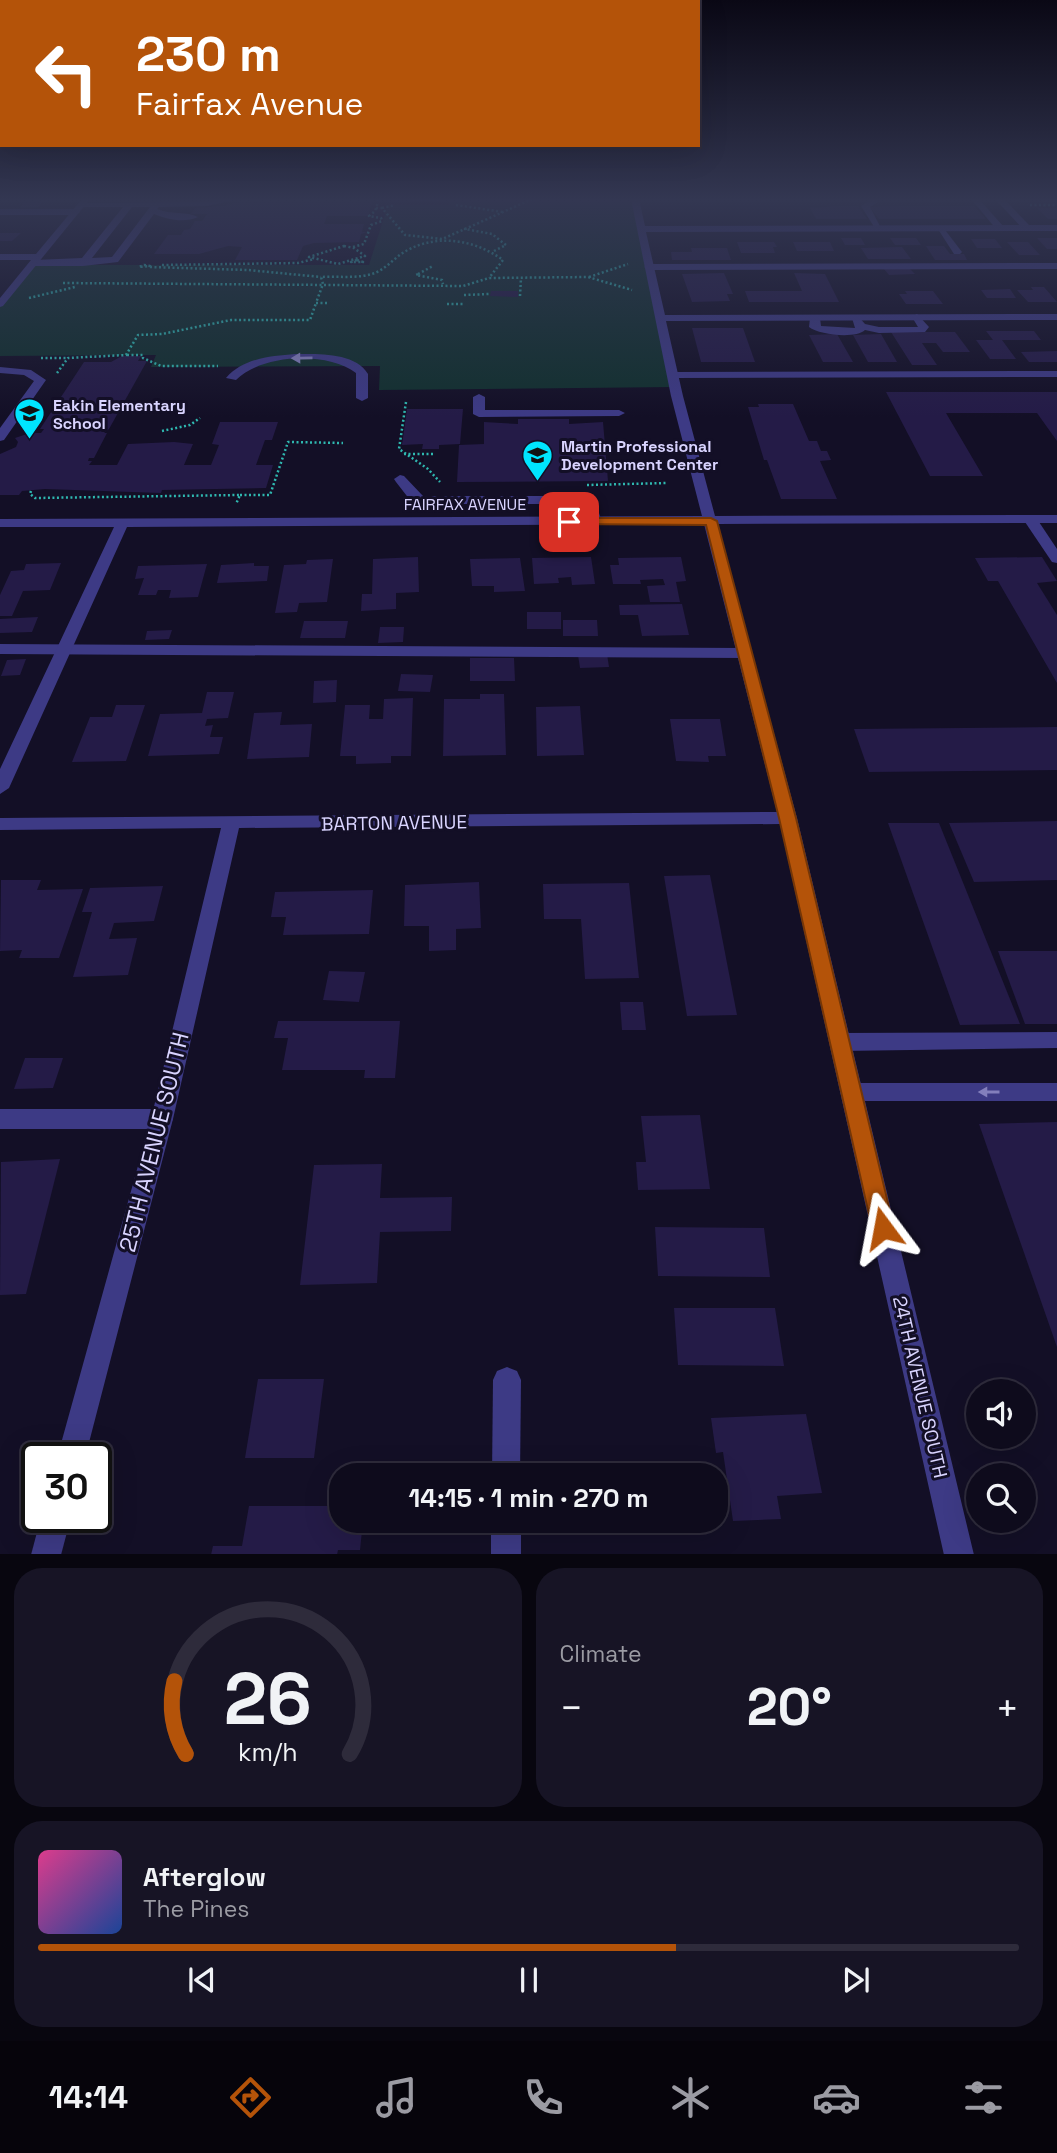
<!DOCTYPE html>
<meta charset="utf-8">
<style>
:root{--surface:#0e0b1c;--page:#171425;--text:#f1f3f6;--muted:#9b9ba3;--line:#2e2b3b;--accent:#b45309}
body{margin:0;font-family:"Space Grotesk",sans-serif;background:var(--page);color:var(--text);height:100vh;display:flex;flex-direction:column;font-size:26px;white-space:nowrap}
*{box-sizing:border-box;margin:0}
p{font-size:23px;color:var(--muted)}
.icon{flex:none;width:38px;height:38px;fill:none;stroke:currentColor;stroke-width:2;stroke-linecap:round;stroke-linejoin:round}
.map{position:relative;height:1554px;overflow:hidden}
.drawer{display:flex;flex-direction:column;gap:14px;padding:14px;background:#08060f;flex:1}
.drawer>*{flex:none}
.hud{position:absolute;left:0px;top:0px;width:700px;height:147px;box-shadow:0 7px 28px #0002,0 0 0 2px var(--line);background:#b45309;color:#fff;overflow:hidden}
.tools{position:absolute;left:966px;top:1379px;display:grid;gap:14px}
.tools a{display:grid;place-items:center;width:70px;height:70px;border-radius:50%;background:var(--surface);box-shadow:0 7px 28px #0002,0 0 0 2px var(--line);font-size:35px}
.speed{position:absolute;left:21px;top:1442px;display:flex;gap:14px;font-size:35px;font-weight:700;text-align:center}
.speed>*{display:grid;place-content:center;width:91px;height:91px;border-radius:50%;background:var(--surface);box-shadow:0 7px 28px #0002,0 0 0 2px var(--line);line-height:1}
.speed .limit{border:4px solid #111;border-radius:10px;background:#fff;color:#111}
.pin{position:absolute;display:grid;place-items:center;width:60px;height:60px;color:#fff;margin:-30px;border-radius:14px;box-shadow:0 4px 10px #0006}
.me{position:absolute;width:77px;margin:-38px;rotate:347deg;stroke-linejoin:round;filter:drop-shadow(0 0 5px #0008)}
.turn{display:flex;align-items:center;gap:24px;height:147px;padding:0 21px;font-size:32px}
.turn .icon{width:91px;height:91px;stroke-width:2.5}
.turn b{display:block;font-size:49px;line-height:60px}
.big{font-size:52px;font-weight:700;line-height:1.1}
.drawer .card{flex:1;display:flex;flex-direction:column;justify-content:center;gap:10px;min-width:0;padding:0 24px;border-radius:28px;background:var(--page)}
.drawer .dial{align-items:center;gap:0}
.dial svg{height:182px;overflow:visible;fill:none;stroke:var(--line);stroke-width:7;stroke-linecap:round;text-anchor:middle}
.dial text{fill:var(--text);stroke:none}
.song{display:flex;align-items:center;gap:21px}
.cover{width:84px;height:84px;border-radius:10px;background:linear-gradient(135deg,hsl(330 70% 55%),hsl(220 70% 35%))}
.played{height:7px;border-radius:4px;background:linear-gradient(90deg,var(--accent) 65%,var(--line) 65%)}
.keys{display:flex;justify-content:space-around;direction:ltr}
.heat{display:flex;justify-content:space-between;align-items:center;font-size:38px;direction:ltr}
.drawer .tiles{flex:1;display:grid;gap:14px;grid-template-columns:1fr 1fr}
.card:last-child{grid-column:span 2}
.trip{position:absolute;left:329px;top:1463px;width:399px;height:70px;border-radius:28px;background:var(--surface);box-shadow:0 7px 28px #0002,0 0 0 2px var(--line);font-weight:700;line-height:70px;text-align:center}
.menu{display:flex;height:112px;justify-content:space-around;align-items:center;background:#06040b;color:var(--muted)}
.menu .icon{width:49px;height:49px}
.menu .selected{color:var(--accent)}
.menu b{font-size:32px;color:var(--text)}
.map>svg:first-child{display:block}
</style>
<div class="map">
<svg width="1057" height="1555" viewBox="0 0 1057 1555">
<rect width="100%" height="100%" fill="#130f26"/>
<!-- green -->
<polygon fill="#12302f" points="450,199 635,199 675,387 379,390 380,366 151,367 156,355 0,356 0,304 32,265 369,265 388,205 448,205"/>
<!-- building -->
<g fill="#241b47">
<polygon points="44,199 39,207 20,208 25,200"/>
<polygon points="251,199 373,199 368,216 327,216 324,224 364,224 362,232 367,232 361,234 359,242 314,243 303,246 297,260 235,260 242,247 228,246 199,254 154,254 168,235 181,235 184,230 190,229 195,221 202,221 207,214 191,214 195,208 223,206"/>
<polygon points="839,206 858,206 867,219 816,219 810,208"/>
<polygon points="900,206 974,206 986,219 879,219 870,207"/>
<polygon points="1037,208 1057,208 1057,219 1048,219"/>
<polygon points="0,233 21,233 12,241 0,241"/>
<polygon points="841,238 861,238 865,245 845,245"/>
<polygon points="890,238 916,238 921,245 895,245"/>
<polygon points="1037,238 1057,238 1057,249 1047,249"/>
<polygon points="971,239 995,239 1002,248 977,248"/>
<polygon points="737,242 774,242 777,247 773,247 775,253 741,253"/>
<polygon points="793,242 830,242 834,251 797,251"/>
<polygon points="1007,242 1028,242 1040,255 1019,255"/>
<polygon points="926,246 944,246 950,254 964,254 967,260 935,260"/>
<polygon points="902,247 911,259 868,259 861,248"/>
<polygon points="691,248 727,248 731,260 672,260 671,252 692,252"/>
<polygon points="909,268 915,274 889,275 884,269"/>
<polygon points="724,273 733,294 727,294 730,301 692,302 682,274"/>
<polygon points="794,273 825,274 839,302 749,302 745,291 802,291"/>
<polygon points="1031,287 1044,287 1057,302 1028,302 1017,290 1033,290"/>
<polygon points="1010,289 1016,298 987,298 981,290"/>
<polygon points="491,291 518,291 518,297 490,296"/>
<polygon points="905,291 933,291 943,304 906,304 899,294 907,294"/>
<polygon points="692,328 743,328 755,362 701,362"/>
<polygon points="986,331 1034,331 1041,340 1002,340 1016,359 990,359 976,340 993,340"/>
<polygon points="891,332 955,332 970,352 943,352 936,343 922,343 937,365 912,365"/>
<polygon points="837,334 853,362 823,362 809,335"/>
<polygon points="881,334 897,362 868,362 853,335"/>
<polygon points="1057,351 1057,362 1029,362 1021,352"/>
<polygon points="122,356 141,356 138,361 147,361 109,429 104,433 107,433 94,458 89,458 88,461 92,461 89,465 117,465 128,444 174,442 193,444 184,465 211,465 219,445 212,444 220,422 278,422 272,440 265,440 256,465 273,465 266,488 162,490 161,493 45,489 22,491 19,495 0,495 0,454 16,447 18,442 15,438 30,433 41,433 44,429 40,429 84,362 111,362"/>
<polygon points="886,392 1057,392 1057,441 1037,413 946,413 983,476 930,476"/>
<polygon points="758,404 793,404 809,441 817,441 821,451 827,451 831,460 820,461 837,499 781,499 767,460 764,460 748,407 759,407"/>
<polygon points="407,409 463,409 460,444 439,445 439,449 422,449 423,444 402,445"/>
<polygon points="518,419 569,419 569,424 603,422 608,481 457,482 459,445 484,444 484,422 518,424"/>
<polygon points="418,557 419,592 396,593 396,609 361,611 362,594 372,594 373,559"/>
<polygon points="591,557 595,584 572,585 571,577 558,578 559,583 534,584 532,558"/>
<polygon points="681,557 686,581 676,582 680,602 650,602 647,586 665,585 663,579 640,580 641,584 613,584 610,565 619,565 618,558"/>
<polygon points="1042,557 1057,581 1037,583 1057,615 1057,683 998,581 988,581 975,558"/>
<polygon points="520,558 525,591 494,592 494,586 472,586 470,559"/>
<polygon points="333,559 327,602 299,603 297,612 275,613 284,565 306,564 307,560"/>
<polygon points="61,563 50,590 23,591 12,616 0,616 0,595 11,571 24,570 26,564"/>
<polygon points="254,563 254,566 269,566 267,581 217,583 221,565"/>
<polygon points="207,564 198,597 169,598 171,590 158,590 156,595 138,595 144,578 135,579 138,566"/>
<polygon points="682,604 689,635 642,636 638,615 620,615 619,605"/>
<rect x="527" y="612" width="34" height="17"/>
<polygon points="38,617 32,632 0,633 0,619"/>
<polygon points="563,620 597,620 598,636 563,636"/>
<polygon points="304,621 348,621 345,638 300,638"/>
<polygon points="380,627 404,627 403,642 378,643"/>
<polygon points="172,630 169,639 145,640 147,631"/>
<polygon points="607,654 609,667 580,668 578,655"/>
<polygon points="470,658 514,658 515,681 470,681"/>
<polygon points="26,659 20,675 1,676 7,660"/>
<polygon points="401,674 433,675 430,692 398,691"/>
<polygon points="337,680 336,702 313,703 314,681"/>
<polygon points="207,692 234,692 228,718 207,719 205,726 213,725 210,737 223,737 219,754 148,756 160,714 202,713"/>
<polygon points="480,694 504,694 506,755 443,756 444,699 480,699"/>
<polygon points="413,698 411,756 391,756 391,763 356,764 356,756 340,756 345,705 370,705 369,719 383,719 384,699"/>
<polygon points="116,705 145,705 126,761 72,762 90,717 112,717"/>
<polygon points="580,706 584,755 537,756 536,707"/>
<polygon points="282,712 280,725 312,724 309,757 247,759 254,713"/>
<polygon points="670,719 720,719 726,756 708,756 709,762 676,761"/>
<polygon points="1057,727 1057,770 869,772 854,729"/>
<polygon points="1057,821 1057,880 974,882 949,823"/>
<polygon points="888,823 939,823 1020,1024 960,1025"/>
<polygon points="710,875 737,1015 687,1016 664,876"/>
<polygon points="1,880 41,880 37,890 83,889 59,958 19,958 22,950 0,951"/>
<polygon points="479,882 481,928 456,929 456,950 429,951 429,926 404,926 405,885"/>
<polygon points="629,883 639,978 585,979 581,919 544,919 543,884"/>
<polygon points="163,886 154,921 114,923 109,939 137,938 128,975 73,977 92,912 82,912 90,888"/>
<polygon points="373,890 369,934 283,935 286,917 271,917 275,892"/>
<polygon points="998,951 1057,951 1057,1024 1025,1024"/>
<polygon points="329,971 365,972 359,1002 323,1000"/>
<polygon points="620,1002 643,1002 646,1030 622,1030"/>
<polygon points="278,1021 400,1021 395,1078 364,1078 365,1070 282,1070 288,1038 274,1038"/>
<polygon points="25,1058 63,1058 53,1088 14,1089"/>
<polygon points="700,1115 710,1189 638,1190 636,1162 646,1162 641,1116"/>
<polygon points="1057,1122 1057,1347 979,1124"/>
<polygon points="60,1159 26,1294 0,1295 1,1162"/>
<polygon points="382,1164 380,1198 452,1197 451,1231 380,1232 377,1283 300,1285 314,1165"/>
<polygon points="655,1227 764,1228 770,1277 658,1276"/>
<polygon points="674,1308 775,1308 784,1366 678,1365"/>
<polygon points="258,1379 324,1379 314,1458 245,1458"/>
<polygon points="806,1414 822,1493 777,1496 781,1519 733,1521 723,1452 716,1453 711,1418"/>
<polygon points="249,1506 341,1506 341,1521 363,1521 360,1550 338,1550 337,1555 211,1555 213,1546 242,1546"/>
</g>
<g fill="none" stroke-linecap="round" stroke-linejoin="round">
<!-- path -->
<g stroke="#2fb8b0" stroke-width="2.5" stroke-dasharray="2 2.5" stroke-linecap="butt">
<polyline points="456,205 503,212"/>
<polyline points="1030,205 1057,205"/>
<polyline points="376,208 382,208 405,235 442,239 465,229"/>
<polyline points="382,208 395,205"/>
<polygon points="344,246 354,248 365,256 338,264 309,257"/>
<polyline points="353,247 364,244 371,225 382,221 381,218 369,216 375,211 379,199"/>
<polyline points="494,251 506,245 492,234 465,229 532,199"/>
<polygon points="357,260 363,262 351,262"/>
<polygon points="144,265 150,266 139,267"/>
<polyline points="162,265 298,263 314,259"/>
<polyline points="150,267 248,270 321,277"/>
<polyline points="418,274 416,275 442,280 443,284"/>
<polyline points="418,274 433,266"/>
<polyline points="589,277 628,264"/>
<polyline points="63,283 463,286 489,278 588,277 632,290"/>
<polyline points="464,295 489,294"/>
<polyline points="520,296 521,278"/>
<polyline points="29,298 75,287"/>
<path d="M327 303H316L323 284 321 277C338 276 359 279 375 273 387 268 395 257 406 251 438 233 475 240 503 260L489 278"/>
<polyline points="447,304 464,304"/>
<polyline points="127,355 143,355 143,358 161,366 218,366"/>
<polyline points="41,358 67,358"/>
<polyline points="57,373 68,358 126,355 138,335 162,334 231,320 310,320 316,303"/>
<polyline points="406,402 399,449 428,469 440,482"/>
<polyline points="162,431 190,425 200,418"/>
<polyline points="404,454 434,454"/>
<polyline points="587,485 667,483"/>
<polyline points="31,491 30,494 35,498 240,495 236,504"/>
<polyline points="240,495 270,495 288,442 343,443"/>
</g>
<!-- service -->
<g fill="#3d3a85" fill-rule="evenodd">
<path d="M221 199H239L207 206 159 207 157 209C171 215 187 211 198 217 185 223 168 220 154 214L118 262 83 266H34L29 263 34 260 82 258 123 207H82L79 203 207 202ZM132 207H150L112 257 92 258Z"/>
<polygon points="406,199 445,199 441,201 410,201"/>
<polygon points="868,199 876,199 878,202 870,207 882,230 876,230 861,206 869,201"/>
<polygon points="971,199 979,199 1003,226 1003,230 997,230"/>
<polygon points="995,199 1004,199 1030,226 1030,230 1024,230"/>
<polygon points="0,209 76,209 80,212 76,215 0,215"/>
<polygon points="936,226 942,226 962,252 960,254 954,254"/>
<polygon points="1057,263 1057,269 649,270 644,267 649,264"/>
<path d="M917 314 929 327 925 332 879 333 865 330C856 339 819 335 809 327L810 318 815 315 820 318 821 326 855 328 852 318 857 315 865 324 879 327H918L912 317Z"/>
<path d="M295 354C318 354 355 352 368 374V398L362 401 356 398V373C327 351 262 354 236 380L226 378C243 358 271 356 295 354Z"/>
<polygon points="0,367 31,370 46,380 4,440 0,441 0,428 34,381 24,375 0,373"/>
<polygon points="1057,371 1057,377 673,378 667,375 673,372"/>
<polygon points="479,394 485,397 485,410 619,410 625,413 619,416 479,417 473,414 473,397"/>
<polygon points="400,475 404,476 423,496 564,496 596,504 602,522 595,526 590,525 585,509 564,504 421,504 410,500 396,482 394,479"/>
<polygon points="1030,515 1035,516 1057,549 1057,563 1052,562 1023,519"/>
<polygon points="0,644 743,648 751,653 743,658 0,654"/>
<polygon points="1057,1032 1057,1048 840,1051 832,1048 829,1042 832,1036 840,1033"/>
<polygon points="851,1083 1057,1083 1057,1101 851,1101 843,1098 840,1092 843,1086"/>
<polygon points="0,1109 162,1109 170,1112 173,1119 170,1126 162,1129 0,1129"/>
<polygon points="507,1367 517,1371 521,1380 520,1475 492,1475 493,1380 497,1371"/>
<rect x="491" y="1521" width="30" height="34"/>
</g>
<!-- minor -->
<g fill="#3d3a85" fill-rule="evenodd">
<polygon points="82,199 90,199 3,306 0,307 0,298 31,260 0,260 0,254 36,254"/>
<polygon points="631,199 639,199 645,226 1057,225 1057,231 646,232 665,315 1057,314 1057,320 666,321 683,396 715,516 1057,515 1057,523 717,524 797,818 974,1555 944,1555 780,824 239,828 173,1119 85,1458 57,1458 151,1119 221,828 0,830 0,818 777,812 704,524 127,527 9,788 0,794 0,769 114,527 0,527 0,519 702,516 671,396"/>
<polygon points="41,1517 71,1517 61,1555 31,1555"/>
</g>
</g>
<!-- one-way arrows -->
<defs><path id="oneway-solid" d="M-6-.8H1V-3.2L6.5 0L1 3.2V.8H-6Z" transform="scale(1.75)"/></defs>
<g fill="#837fbc">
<use href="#oneway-solid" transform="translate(302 358) rotate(179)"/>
<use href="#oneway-solid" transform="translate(989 1092) rotate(-180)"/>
</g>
<!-- sky -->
<linearGradient id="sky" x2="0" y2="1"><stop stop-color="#0a0815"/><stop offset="0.48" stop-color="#333752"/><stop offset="1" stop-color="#333752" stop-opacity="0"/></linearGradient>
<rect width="1057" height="417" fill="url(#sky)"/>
<!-- route -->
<polygon fill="#b45309" stroke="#753606" stroke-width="2" points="569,518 711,518 717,521 796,818 894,1228 891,1235 883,1238 875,1235 872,1228 779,818 706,525 565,524 565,519"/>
<!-- icons -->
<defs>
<symbol id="school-pin" viewBox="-11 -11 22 30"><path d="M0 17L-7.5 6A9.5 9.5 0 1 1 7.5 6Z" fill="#00e5ff" stroke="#130f26"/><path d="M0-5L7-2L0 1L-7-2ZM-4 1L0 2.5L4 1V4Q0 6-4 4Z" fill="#111"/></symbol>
</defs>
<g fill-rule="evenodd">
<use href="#school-pin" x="12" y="396" width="35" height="47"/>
<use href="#school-pin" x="520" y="438" width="35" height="47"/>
</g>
<g text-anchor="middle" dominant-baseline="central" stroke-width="6" stroke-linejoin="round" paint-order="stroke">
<!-- far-poi labels -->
<g font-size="16" font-weight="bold" fill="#d9d4ff" stroke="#130f26" text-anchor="start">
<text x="53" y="405">Eakin Elementary<tspan x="53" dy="18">School</tspan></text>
<text x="561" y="446">Martin Professional<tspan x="561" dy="18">Development Center</tspan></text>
</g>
<!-- far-street labels -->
<g font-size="16" fill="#d9d4ff" stroke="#130f26">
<text x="465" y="504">FAIRFAX AVENUE</text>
</g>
<!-- street labels -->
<g font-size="19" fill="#d9d4ff" stroke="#130f26">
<text transform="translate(394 823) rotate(-1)">BARTON AVENUE</text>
<text transform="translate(920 1387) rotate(77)">24TH AVENUE SOUTH</text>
</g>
<!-- near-street labels -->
<g font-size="23" fill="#d9d4ff" stroke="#130f26">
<text transform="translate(154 1142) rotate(-76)">25TH AVENUE SOUTH</text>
</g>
</g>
</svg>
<div class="tools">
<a><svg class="icon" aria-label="sound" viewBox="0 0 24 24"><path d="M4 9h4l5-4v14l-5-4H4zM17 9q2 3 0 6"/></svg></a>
<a><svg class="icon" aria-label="search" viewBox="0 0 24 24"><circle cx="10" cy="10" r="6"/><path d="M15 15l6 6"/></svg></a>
</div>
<div class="speed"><div class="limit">30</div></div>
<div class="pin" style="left:569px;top:522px;background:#d93025"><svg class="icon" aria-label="arrive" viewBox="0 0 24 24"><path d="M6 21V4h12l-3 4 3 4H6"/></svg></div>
<svg class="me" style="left:883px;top:1228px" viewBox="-20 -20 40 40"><path d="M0-17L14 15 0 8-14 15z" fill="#b45309" stroke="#fff" stroke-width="4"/></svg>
<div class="trip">14:15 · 1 min · 270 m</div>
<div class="hud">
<div class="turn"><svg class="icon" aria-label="left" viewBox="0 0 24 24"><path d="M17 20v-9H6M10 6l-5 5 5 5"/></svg><div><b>230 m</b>Fairfax Avenue</div></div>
</div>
</div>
<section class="drawer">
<div class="tiles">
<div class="card dial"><svg viewBox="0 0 100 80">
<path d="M14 69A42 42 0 1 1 86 69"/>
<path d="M14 69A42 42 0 0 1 9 37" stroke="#b45309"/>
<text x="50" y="56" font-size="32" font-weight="700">26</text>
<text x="50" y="72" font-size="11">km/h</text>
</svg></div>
<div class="card"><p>Climate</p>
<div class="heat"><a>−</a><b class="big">20°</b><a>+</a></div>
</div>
<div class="card">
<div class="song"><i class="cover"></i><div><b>Afterglow</b><p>The Pines</p></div></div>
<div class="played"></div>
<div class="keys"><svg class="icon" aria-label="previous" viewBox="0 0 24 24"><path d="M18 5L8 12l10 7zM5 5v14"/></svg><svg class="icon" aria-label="pause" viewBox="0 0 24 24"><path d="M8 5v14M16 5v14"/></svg><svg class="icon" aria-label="next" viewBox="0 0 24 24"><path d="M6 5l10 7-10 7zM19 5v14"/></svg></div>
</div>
</div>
</section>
<nav class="menu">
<b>14:14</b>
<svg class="icon selected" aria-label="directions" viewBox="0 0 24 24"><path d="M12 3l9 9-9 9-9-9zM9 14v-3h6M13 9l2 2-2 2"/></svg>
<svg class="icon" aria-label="music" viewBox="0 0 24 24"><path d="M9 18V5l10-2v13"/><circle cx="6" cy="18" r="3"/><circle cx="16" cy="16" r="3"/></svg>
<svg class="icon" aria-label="phone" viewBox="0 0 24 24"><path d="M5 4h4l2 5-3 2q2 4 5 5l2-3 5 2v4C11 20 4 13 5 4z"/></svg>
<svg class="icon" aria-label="climate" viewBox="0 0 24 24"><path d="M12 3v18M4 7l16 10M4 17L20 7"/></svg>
<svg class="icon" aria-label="car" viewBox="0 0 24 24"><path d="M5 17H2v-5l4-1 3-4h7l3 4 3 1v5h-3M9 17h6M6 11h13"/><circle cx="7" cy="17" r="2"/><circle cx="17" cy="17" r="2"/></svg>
<svg class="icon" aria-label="filters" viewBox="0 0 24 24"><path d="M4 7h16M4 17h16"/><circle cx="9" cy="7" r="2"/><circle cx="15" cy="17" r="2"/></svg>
</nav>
